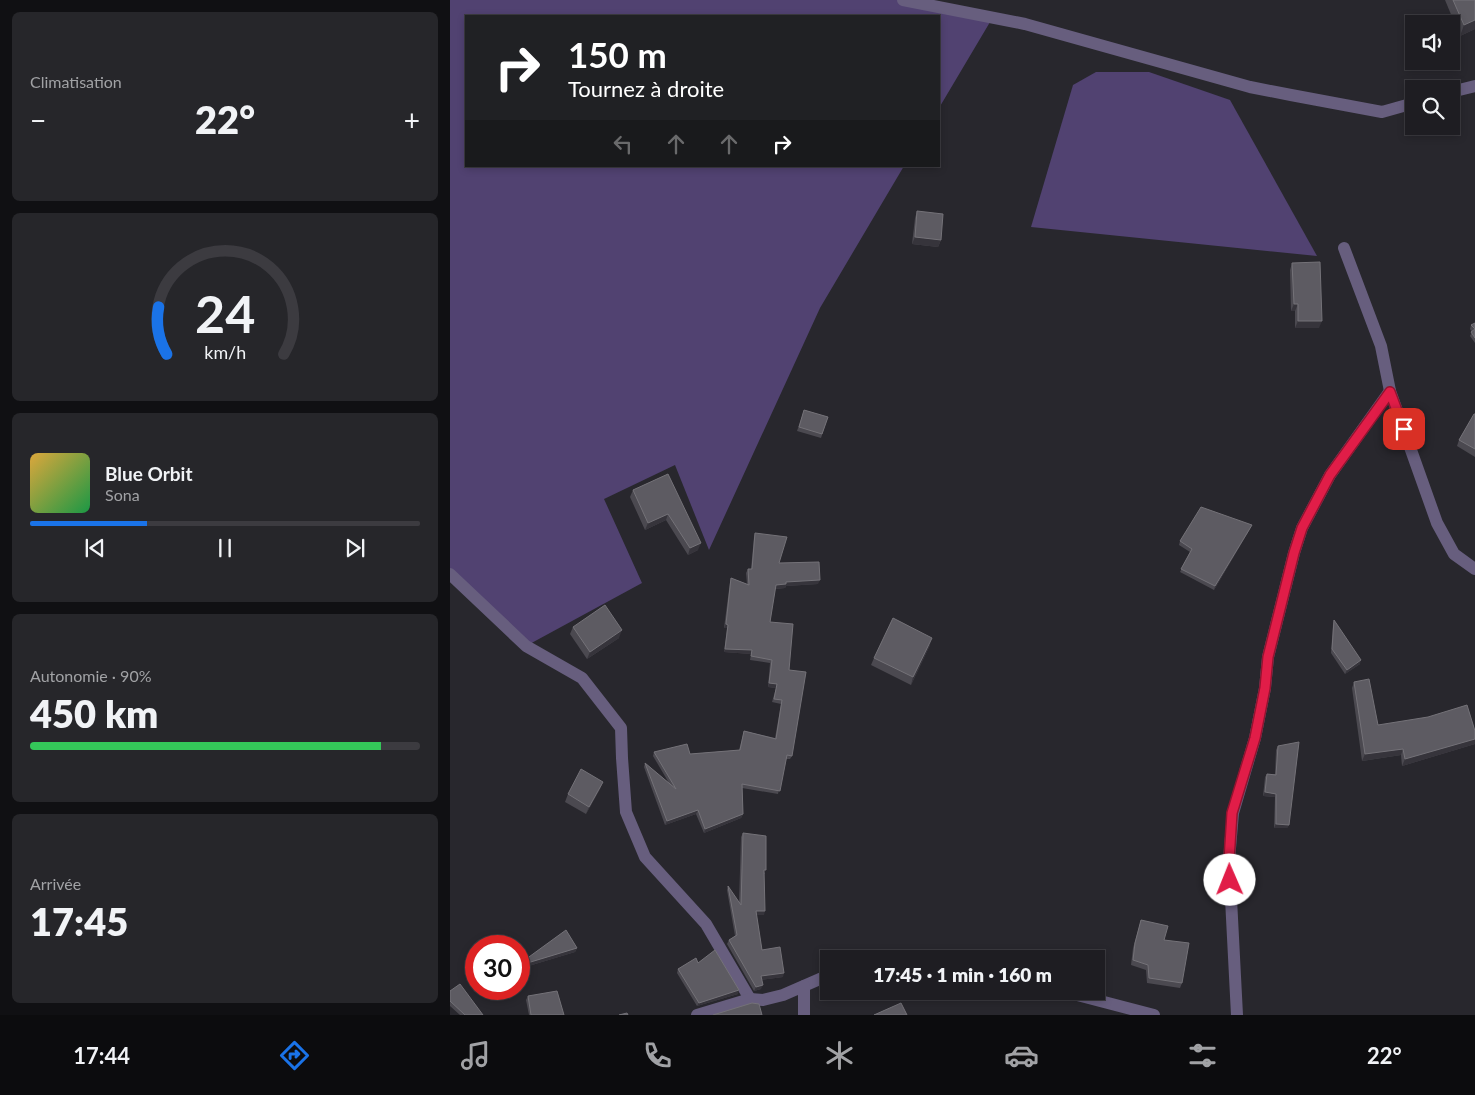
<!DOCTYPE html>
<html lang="fr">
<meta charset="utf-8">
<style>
:root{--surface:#1e1d22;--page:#26262a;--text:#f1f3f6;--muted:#a1a2a5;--line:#3c3b40;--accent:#1a73e8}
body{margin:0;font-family:Lato,sans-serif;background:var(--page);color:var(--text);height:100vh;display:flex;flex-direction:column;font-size:19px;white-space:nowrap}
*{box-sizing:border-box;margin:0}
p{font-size:16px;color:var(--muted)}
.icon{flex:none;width:28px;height:28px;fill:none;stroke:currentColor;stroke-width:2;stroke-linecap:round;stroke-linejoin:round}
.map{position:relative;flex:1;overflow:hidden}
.details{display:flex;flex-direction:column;gap:12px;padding:12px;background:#101013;width:450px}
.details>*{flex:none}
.guide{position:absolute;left:15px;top:15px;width:475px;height:152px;border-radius:0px;box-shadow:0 2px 8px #0003,0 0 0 1px var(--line);background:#202124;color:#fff;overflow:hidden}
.buttons{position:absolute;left:955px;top:15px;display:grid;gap:10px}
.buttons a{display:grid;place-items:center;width:55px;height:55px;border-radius:0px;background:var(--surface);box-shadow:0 2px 8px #0003,0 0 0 1px var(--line);font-size:25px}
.speed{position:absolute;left:15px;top:935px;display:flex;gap:10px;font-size:25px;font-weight:700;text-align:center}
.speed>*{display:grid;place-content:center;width:65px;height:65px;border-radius:50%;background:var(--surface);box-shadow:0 2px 8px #0003,0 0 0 1px var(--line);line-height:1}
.speed .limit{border:8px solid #d22;background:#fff;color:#111}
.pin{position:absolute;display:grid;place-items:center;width:42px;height:42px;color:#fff;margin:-21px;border-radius:10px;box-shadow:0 2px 8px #0006}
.me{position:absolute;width:55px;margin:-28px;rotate:359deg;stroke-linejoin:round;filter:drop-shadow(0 0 4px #0008)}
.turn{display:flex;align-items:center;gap:18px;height:105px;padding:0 20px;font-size:22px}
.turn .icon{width:65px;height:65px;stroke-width:2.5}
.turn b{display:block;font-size:35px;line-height:42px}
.lanes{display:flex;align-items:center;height:48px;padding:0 20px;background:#0003;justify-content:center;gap:25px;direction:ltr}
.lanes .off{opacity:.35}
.big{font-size:38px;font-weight:800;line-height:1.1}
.details .widget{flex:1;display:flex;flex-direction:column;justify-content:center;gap:8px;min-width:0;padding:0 18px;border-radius:8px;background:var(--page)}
.details .dial{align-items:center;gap:0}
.dial svg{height:130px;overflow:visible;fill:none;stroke:var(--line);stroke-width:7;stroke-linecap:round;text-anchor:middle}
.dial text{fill:var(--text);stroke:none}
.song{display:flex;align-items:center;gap:15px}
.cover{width:60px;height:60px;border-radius:8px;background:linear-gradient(135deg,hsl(40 70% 55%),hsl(140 70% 35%))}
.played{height:5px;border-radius:2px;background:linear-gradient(90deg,var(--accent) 30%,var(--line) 30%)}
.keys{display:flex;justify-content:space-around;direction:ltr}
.heat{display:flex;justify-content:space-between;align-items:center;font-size:28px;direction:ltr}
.charge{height:8px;border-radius:4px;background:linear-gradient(90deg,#34c759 90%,var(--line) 0)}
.trip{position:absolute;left:370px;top:950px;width:285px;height:50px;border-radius:0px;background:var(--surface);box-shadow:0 2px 8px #0003,0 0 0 1px var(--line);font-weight:800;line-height:50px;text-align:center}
.tabs{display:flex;height:80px;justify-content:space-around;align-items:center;background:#0c0c0e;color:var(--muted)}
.tabs .icon{width:35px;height:35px}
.tabs .active{color:var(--accent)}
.tabs b{font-size:22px;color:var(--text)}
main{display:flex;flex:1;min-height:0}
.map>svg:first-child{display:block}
</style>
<main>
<section class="details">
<div class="widget"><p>Climatisation</p>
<div class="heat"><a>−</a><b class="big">22°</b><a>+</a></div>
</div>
<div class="widget dial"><svg viewBox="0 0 100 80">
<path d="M14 69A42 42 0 1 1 86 69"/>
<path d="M14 69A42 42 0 0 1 9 40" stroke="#1a73e8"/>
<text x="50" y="56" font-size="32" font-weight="700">24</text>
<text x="50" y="72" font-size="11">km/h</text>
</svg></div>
<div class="widget">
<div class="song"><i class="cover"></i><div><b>Blue Orbit</b><p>Sona</p></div></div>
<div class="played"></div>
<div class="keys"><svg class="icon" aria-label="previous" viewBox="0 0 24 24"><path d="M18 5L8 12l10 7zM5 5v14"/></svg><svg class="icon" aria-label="pause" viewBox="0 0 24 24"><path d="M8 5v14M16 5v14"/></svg><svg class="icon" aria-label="next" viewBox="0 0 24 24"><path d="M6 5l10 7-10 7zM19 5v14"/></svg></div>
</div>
<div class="widget"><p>Autonomie · 90%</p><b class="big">450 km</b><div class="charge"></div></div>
<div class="widget"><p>Arrivée</p><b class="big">17:45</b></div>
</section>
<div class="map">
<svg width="1025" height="1015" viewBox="0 0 1025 1015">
<rect width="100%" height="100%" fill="#28272d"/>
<!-- green -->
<g fill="#514271">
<polygon points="0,0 453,0 543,17 489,108 489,16 16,16 16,166 454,166 370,308 259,550 225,465 154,499 192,583 76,646 0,574"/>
<polygon points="646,72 699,72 780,100 867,256 581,227 623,85"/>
</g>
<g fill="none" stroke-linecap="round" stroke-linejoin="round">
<!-- minor -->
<g stroke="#675e7e" stroke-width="12">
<polyline points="453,0 575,24 800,87 841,95 932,112 964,103"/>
<polyline points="1001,92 1025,86"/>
<polyline points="894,248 931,346 940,391 987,523 1004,554 1025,569"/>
<polyline points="0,574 76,646 132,678 171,728 172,758 176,812 195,857 256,924 300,999"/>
<polyline points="438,991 446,993 490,991"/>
<polyline points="612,991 704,1015"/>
<polyline points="247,1015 300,999 313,1000 333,995 379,975"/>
<polyline points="354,1015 354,986"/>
<polyline points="787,1015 779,860 783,813 805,738 815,688 818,657 844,553 852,528 880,475 940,391"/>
</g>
</g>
<!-- wall -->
<g fill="#4b4950">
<polygon points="995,0 1025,0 1025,29 1010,36"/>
<polygon points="467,211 491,240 488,247 462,244 465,218"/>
<polygon points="842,263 869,328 845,328 845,311 841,311 840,270"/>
<polygon points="1025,323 1025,343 1020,336 1022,332 1020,329 1021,325"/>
<polygon points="354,410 378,417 371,438 347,431"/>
<polygon points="1025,414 1025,457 1007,446 1009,440"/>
<polygon points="218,474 248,550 238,555 216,520 195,530 180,497 183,490"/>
<polygon points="800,529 764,590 730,572 740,552 729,545 730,541"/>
<polygon points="305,533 329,563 368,584 336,586 335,588 325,589 320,622 339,670 342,756 340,759 336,759 328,794 292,788 293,814 291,818 254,833 246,814 215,825 194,767 195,763 219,783 203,756 204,752 240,754 289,750 294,731 325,738 331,704 322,702 326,688 318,687 320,663 300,660 301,654 274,652 277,628 274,628 280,582 281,578 297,584 296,573 298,569 301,569 304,537"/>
<polygon points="884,620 910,664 895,674 881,653 883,624"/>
<polygon points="123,627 169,638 137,659 120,634"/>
<polygon points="480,645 461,685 421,665 424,658"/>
<polygon points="904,682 928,725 1025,744 952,766 951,755 912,761 902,688"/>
<polygon points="828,746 839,825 837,828 824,828 825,797 813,796 815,777 817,774 825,774 826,750"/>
<polygon points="153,782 150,789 136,814 115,802 118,794"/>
<polygon points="293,833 315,874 314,874 314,915 306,915 312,950 333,977 311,980 311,989 304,991 277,944 279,940 285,936 277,890 278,886 289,903 291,837"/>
<polygon points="691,920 714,940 732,983 730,988 697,983 696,970 681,965 683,948"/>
<polygon points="127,948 125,952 72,968 71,965 72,962"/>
<polygon points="248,963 288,994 247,1006 227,973 228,969"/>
<polygon points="0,991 33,1015 10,1015 0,1006"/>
<polygon points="78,996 114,1015 79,1015 76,1000"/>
</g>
<!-- shaded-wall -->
<g fill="#36343b">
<polygon points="1025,20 1025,29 1010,36 1014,25"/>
<polygon points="465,237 491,240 488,247 462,244"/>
<polygon points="844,304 848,304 845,311 841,311"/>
<polygon points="848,321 872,321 869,328 845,328"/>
<polygon points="218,514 216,520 195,530 198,523"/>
<polygon points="802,525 800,529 764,590 765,586"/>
<polygon points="251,543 248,550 238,555 240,548"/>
<polygon points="370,580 368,584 336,586 335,588 324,589 326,585 336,582"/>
<polygon points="276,624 278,625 277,628 274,628"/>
<polygon points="172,630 169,638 137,659 140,652"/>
<polygon points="482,638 480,645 461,685 463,677"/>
<polygon points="275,649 302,650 301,654 274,652"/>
<polygon points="911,660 910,664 895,674 897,670"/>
<polygon points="319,683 327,684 326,688 318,687"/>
<polygon points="1025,739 1025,744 952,766 955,759"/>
<polygon points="953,749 951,755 912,761 915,754"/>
<polygon points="153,782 150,789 136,814 139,807"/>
<polygon points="815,792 826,794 825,797 813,796"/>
<polygon points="248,810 246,814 215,825 217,821"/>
<polygon points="293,814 291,818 254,833 255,829"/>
<polygon points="826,824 839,825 837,828 824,828"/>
<polygon points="306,911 315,911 314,915 304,915"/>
<polygon points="127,948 125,952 72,968 74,964"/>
<polygon points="334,973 333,977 309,980 311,976"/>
<polygon points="313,985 311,989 304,991 306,987"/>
<polygon points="289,990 288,994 247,1006 249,1003"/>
</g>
<!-- building -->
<g fill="#5d5b62" stroke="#747278">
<polygon points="1003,0 1025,0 1025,20 1014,25"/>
<polygon points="467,211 493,214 491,240 465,237"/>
<polygon points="870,262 872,321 848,321 848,304 844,304 842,263"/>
<polygon points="1025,323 1025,338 1021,332 1025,329 1021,325"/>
<polygon points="354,410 378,417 372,434 349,427"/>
<polygon points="1024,414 1025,414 1025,449 1009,440"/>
<polygon points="218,474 251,543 240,548 218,514 198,523 183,490"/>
<polygon points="751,507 802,525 765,586 731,569 742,549 730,541"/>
<polygon points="305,533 337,537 329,563 369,562 370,580 336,582 336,584 326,585 320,622 343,624 339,670 356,672 342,756 337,755 330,791 292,784 293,814 255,829 248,810 217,821 195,763 226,789 204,752 237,744 240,754 290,750 294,731 326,739 332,700 324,699 327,684 319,683 322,660 301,656 302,650 275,649 278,625 276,624 281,578 299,585 298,569 302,569"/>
<polygon points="155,605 172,630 140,652 123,627"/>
<polygon points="443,618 482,638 463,677 424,658"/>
<polygon points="884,620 911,660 897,670 882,649"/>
<polygon points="919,679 928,725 978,717 1017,705 1025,731 1025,739 955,759 953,749 915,754 904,682"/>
<polygon points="849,742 839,825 826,824 826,794 815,792 817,774 826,775 828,746"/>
<polygon points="131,769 153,782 139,807 118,794"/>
<polygon points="293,833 316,836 316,870 314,870 315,911 306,911 312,950 330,947 334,973 311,976 313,985 306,987 279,940 287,935 278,886 291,905"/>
<polygon points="691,920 718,926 714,940 739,943 732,983 699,978 698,965 683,960 685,943"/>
<polygon points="116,930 127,948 74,964 72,962"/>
<polygon points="265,950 289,990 249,1003 228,969 246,958 248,963"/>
<polygon points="10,984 33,1015 15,1015 0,1001 0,991"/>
<polygon points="107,991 114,1015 81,1015 78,996"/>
<polygon points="302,1003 309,1004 312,1015 263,1015"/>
<polygon points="451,1003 457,1015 424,1015"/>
<polygon points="177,1013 178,1015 169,1015"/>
</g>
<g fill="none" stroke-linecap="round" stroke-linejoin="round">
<defs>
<polyline id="route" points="780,880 779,860 782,813 805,738 815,688 818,657 844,553 852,528 880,475 940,392 954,429"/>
</defs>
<!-- route casing -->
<use href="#route" stroke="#92132f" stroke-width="12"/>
<!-- route -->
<use href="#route" stroke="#e11d48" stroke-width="9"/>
</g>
</svg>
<div class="buttons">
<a><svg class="icon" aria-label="sound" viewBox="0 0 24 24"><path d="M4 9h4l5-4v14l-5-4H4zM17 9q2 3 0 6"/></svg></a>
<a><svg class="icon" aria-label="search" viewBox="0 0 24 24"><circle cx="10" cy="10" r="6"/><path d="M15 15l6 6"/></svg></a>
</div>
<div class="speed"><div class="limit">30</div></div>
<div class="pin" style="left:954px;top:429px;background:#d93025"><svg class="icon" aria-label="arrive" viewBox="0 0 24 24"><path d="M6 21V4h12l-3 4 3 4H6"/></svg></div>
<svg class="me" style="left:780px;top:880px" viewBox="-20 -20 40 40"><circle r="19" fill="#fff"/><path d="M0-13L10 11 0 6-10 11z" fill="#e11d48"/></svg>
<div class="trip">17:45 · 1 min · 160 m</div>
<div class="guide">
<div class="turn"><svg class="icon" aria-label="right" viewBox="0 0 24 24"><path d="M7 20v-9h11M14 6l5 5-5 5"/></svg><div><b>150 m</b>Tournez à droite</div></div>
<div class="lanes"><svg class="icon off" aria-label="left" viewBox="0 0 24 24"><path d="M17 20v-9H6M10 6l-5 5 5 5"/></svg><svg class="icon off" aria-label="ahead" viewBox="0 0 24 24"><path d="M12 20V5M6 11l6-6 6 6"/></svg><svg class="icon off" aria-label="ahead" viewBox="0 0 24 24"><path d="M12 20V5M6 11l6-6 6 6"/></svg><svg class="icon" aria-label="right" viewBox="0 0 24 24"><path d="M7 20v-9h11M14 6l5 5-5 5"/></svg></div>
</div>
</div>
</main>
<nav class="tabs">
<b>17:44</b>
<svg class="icon active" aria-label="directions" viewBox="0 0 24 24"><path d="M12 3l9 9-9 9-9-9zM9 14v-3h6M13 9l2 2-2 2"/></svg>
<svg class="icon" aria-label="music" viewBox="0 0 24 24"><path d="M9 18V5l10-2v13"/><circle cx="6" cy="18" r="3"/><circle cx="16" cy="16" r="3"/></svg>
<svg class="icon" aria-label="phone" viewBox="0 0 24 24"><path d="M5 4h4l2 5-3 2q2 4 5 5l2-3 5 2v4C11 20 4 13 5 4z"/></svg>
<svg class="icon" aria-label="climate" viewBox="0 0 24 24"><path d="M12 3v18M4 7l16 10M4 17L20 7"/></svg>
<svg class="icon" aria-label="car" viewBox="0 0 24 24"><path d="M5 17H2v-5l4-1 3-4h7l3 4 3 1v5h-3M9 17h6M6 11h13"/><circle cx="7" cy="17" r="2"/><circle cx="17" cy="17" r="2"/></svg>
<svg class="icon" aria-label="filters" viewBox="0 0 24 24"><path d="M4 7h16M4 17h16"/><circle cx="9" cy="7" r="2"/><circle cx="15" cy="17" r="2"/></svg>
<b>22°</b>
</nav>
